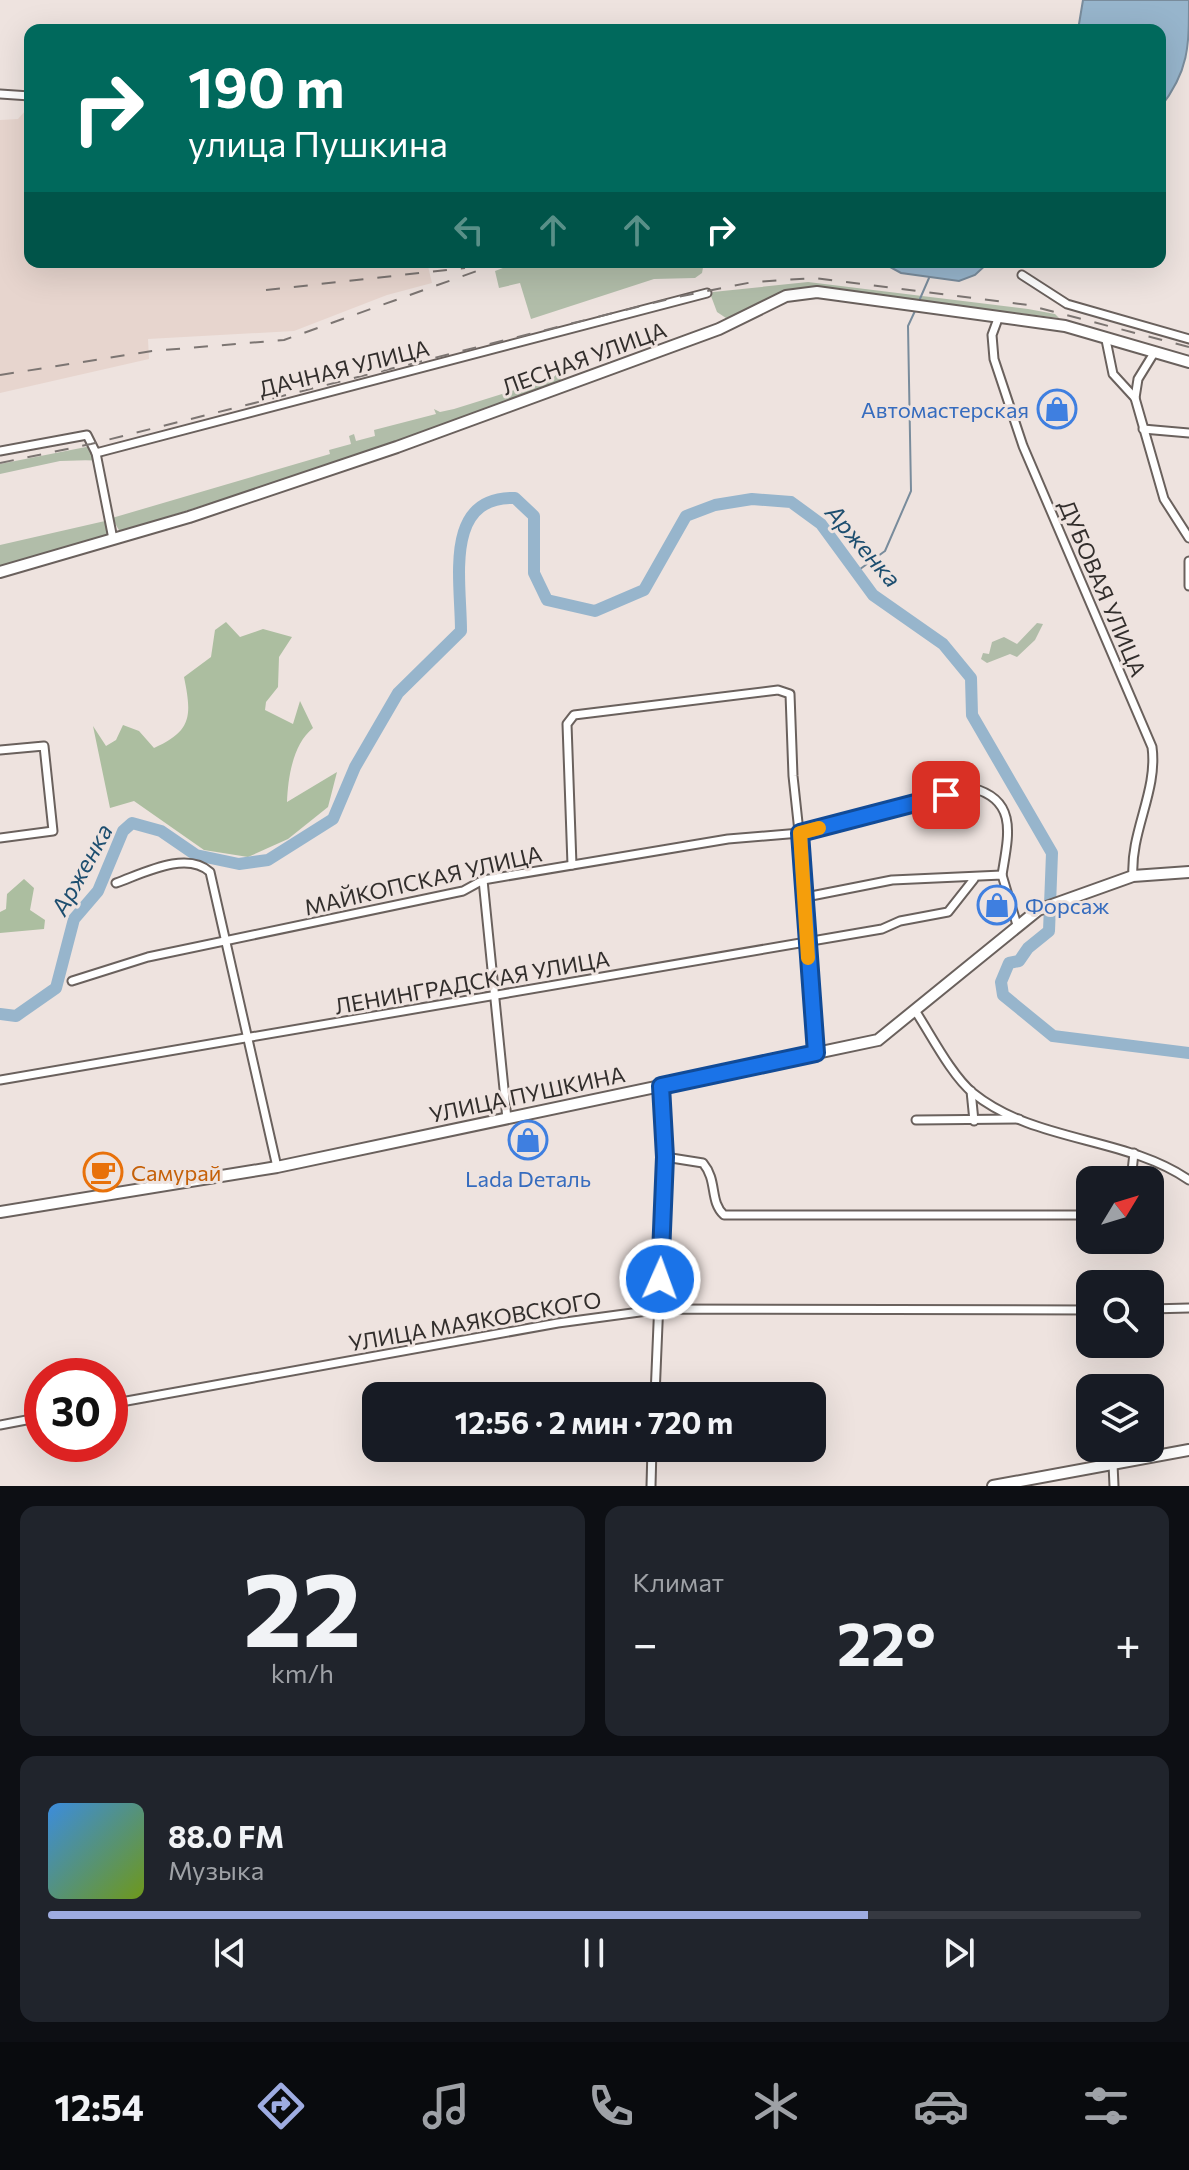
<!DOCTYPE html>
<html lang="ru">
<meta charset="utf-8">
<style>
:root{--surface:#171b24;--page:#20242c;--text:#f1f3f6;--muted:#9ea1a6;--line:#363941;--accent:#9eace1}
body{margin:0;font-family:Commissioner,sans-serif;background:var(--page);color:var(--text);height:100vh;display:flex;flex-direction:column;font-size:30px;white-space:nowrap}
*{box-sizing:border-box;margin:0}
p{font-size:26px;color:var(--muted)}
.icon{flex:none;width:44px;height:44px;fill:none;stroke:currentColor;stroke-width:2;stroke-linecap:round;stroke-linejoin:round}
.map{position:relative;height:1486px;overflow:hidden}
.drawer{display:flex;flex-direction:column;gap:20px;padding:20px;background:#0d0f14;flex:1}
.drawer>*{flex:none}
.guide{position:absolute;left:24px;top:24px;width:1142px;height:244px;border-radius:16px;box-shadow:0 8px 32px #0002;background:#00695c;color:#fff;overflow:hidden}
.needle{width:52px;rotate:52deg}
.buttons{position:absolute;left:1076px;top:1166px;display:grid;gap:16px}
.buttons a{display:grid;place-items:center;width:88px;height:88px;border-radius:16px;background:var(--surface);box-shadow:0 8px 32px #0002;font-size:40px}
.speed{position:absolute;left:24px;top:1358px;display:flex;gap:16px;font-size:40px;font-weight:700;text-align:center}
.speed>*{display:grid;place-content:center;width:104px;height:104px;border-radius:50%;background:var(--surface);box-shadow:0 8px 32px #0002;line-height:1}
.speed .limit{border:12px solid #d22;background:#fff;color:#111}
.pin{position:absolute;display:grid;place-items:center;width:68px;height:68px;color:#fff;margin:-34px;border-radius:16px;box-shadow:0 4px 12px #0006}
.me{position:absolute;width:88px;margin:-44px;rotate:2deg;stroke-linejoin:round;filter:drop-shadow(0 0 6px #0008)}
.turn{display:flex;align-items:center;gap:28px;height:168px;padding:0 32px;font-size:36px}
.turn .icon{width:104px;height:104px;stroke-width:2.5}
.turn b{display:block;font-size:56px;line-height:68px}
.lanes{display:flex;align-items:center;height:76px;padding:0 32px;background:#0003;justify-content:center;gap:40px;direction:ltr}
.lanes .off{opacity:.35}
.big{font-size:60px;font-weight:700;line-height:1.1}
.drawer .widget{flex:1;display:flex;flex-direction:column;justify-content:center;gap:12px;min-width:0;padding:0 28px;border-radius:16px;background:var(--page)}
.drawer .dial{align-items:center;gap:0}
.dial b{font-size:104px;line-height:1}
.song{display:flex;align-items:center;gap:24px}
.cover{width:96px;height:96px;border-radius:12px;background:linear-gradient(135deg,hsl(210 70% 55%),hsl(80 70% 35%))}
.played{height:8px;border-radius:4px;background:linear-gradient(90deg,var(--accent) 75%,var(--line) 75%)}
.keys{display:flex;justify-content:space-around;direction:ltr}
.heat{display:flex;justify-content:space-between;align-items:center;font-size:44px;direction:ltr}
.drawer .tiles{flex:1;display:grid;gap:20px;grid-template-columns:1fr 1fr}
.widget:last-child{grid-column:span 2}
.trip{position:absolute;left:362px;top:1382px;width:464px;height:80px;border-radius:16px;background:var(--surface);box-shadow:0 8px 32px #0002;font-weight:700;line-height:80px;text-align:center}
.menu{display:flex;height:128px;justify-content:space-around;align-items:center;background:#090b0e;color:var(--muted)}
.menu .icon{width:56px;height:56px}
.menu .selected{color:var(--accent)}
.menu b{font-size:36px;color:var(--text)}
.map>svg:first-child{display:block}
</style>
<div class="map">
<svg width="1189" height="1486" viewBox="0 0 1189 1486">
<rect width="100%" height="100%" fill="#eee3df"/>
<!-- built -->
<polygon fill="#e7d5ce" points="26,110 30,110 30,262 427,262 432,283 387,295 294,331 148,339 149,359 0,393 0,120 18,119"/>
<!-- green -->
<g fill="#b1bda9">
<polygon points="518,262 704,262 702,273 695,278 654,279 531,319 520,283 499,288 495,271"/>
<polygon points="808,282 1028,309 1055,314 1059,318 848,292 778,296 726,318 717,312 711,296 713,292"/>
<polygon points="560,370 561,383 329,465 120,532 112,518 330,454 329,450 351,444 349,436 354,434 356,441 375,436 374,430 436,414 434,409 440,412 454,409 553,378"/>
<polygon points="91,446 109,535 0,566 0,545 105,521 94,460 60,461 0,474 0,464"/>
<polygon points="1037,623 1043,624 1035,640 1017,657 1010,654 987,663 981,659 983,653 989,654 992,642 1004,637 1017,644"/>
</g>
<!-- forest -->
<g fill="#acbea0">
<path d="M226 622 240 637 263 629 292 637 279 657 278 687 266 702 265 710 293 724 300 701 313 728C293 744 288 777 287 802L337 772 328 807 288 839 248 857 204 850 134 801 110 808 93 726 106 746 116 740 123 725 139 731 154 748C192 731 192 716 184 677L211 657 215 630Z"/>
<polygon points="24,879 34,888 30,910 45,920 44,929 0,933 0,912 6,909 7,894"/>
</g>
<!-- water -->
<g fill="#97b5cc" stroke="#798c9c" stroke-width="2">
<path d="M1083 0H1189C1189 47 1189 71 1160 108V30H1078Z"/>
<polygon points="881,262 989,262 975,275 959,281 901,273"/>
</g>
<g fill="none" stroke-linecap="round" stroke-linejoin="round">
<!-- stream -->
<g stroke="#798c9c" stroke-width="2">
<polyline points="919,301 929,278"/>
<polyline points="856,572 885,551 911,491 908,326 915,311"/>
</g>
<!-- river -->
<path stroke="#97b5cc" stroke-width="12" d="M0 1014 16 1016 56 988 74 919 98 891 123 831 132 823 161 831 196 855 239 864 268 860 333 819 355 767 398 693 461 631C461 580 443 496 515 498L534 516V573L547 600 595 611 644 590 686 516 715 505 752 499 791 502 821 524 873 595 943 644 971 678 972 715 1052 853 1049 931 1028 948 1019 961 1009 963 1001 982 1003 995 1053 1036 1189 1053"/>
<defs>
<g id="street">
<polyline points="0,94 30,96"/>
<polyline points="1022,275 1067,304 1189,339"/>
<path d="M999 316 992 335 994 359 1023 446 1152 747C1158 791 1130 832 1133 876"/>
<polyline points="1106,340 1113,374 1135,398 1164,499 1189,538"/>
<polyline points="1135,398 1138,379 1154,353"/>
<polyline points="1143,429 1189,433"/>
<polyline points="0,451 87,435 96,453 707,293"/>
<polyline points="96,453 113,539"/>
<polyline points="1189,561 1189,586"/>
<polyline points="0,750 44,746 53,831 0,838"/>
<polyline points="572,865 567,724 574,715 778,690 790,694 793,776 806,897 816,1053"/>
<polyline points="483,880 507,1119"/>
<path d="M116 883C142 874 186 850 210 872L277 1167"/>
<polyline points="806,897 892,880 1002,875 1017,925"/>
<path d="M72 981 148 957 463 891 483 880 728 839 800 833 972 788C1019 800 1008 837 1002 875"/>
<path d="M916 1012C931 1035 952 1076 973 1093 1035 1143 1125 1136 1189 1180"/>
<polyline points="0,1080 882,929 900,921 948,912 974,879"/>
<polyline points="971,1091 974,1121"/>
<polyline points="916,1120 1019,1119"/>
<path d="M665 1157 703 1163C718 1181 709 1201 724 1215H1090"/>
<polyline points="1131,1180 1134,1153"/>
<polyline points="1150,1309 1189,1308"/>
<polyline points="655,1396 665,1157 661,1086"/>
<polyline points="110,1404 558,1323 662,1309 1090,1310"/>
<polyline points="0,1425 42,1417"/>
<polyline points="1113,1464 1114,1486"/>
<polyline points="651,1486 652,1448"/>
</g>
<g id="secondary">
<polyline points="0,572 189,517 397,447 719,329 786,296 817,292 1065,326 1189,362"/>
<polyline points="0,1212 277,1167 878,1040 1038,910 1133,876 1189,872"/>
<polyline points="993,1486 1189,1450"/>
</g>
</defs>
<!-- street casing -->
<use href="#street" stroke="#6a615d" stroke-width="11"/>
<!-- secondary casing -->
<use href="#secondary" stroke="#6a615d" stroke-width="14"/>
<!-- street -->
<use href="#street" stroke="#fff" stroke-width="7"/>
<!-- secondary -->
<use href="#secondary" stroke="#fff" stroke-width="10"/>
<!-- rail -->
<g stroke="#7c7572" stroke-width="2" stroke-dasharray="14 14" stroke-linecap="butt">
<polyline points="266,290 465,268"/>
<polyline points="0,375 152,351 284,340 502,262"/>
<polyline points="0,463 91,444 677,297 753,282 815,278 1028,305 1189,347"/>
</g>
</g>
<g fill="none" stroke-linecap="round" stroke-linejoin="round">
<defs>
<polyline id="route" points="660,1279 665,1157 661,1086 816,1053 800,833 946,795"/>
</defs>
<!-- route casing -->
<use href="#route" stroke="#114b97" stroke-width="20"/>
<!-- route -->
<use href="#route" stroke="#1a73e8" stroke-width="14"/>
<!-- slow -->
<polyline stroke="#f59e0b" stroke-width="14" points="808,958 800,833 819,828"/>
</g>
<!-- icons -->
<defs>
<symbol id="shop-ring" viewBox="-11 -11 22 22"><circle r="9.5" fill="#eee3df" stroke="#3f7fe0" stroke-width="1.5"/><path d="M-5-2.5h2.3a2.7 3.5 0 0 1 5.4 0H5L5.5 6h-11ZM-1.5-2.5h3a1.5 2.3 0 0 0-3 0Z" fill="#3f7fe0"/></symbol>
<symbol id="cafe-ring" viewBox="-11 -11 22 22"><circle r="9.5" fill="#eee3df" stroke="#e8710a" stroke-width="1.5"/><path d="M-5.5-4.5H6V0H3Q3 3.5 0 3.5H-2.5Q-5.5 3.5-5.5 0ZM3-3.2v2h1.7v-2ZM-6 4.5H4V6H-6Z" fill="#e8710a"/></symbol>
</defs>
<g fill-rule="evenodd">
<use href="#shop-ring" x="1035" y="387" width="44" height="44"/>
<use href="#shop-ring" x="975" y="883" width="44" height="44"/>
<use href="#shop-ring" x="506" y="1118" width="44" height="44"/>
<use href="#cafe-ring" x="81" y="1150" width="44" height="44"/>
</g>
<g text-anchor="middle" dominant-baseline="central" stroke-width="6" stroke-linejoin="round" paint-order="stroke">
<!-- street labels -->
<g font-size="22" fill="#322e2c" stroke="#eee3df">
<text transform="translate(584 358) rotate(-20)">ЛЕСНАЯ УЛИЦА</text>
<text transform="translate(344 368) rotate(-14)">ДАЧНАЯ УЛИЦА</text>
<text transform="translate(1103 588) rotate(67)">ДУБОВАЯ УЛИЦА</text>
<text transform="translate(423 880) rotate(-13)">МАЙКОПСКАЯ УЛИЦА</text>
<text transform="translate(472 982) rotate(-10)">ЛЕНИНГРАДСКАЯ УЛИЦА</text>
<text transform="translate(527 1094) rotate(-12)">УЛИЦА ПУШКИНА</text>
<text transform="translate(475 1321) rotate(-10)">УЛИЦА МАЯКОВСКОГО</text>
</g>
<!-- shop labels -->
<g font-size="22" fill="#366cbe" stroke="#eee3df" text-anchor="end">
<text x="1029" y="409">Автомастерская</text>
<text x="1025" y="905" text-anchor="start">Форсаж</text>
<text x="528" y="1178" text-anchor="middle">Lada Dеталь</text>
</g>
<!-- food labels -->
<g font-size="22" fill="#c56008" stroke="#eee3df" text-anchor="start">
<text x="131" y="1172">Самурай</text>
</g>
<!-- water labels -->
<g font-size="24" font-style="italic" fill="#1d4e6f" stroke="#eee3df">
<text transform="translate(864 545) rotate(49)">Арженка</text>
<text transform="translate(81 869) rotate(-61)">Арженка</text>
</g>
</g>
</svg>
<div class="buttons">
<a><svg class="needle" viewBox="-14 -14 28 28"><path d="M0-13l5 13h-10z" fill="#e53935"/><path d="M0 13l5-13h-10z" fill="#9ea1a6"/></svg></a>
<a><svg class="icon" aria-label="search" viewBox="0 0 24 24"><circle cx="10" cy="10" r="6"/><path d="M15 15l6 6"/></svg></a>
<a><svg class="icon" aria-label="layers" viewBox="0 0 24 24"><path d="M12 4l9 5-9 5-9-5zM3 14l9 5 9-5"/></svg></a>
</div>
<div class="speed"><div class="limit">30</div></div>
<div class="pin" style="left:946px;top:795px;background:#d93025"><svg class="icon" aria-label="arrive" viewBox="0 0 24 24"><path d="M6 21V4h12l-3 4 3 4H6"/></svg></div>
<svg class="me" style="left:660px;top:1279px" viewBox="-20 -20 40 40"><circle r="17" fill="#1a73e8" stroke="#fff" stroke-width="3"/><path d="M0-11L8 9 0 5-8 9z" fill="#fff"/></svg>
<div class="trip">12:56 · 2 мин · 720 m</div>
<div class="guide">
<div class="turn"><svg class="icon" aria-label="right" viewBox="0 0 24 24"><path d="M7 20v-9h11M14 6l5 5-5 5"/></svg><div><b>190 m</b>улица Пушкина</div></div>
<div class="lanes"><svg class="icon off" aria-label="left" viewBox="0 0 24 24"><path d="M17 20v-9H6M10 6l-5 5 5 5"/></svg><svg class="icon off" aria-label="ahead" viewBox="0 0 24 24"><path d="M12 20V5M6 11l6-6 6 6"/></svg><svg class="icon off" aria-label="ahead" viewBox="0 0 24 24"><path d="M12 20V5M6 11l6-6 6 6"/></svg><svg class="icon" aria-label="right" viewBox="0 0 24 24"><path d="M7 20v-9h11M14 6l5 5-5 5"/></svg></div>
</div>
</div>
<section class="drawer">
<div class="tiles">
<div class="widget dial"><b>22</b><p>km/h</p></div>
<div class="widget"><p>Климат</p>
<div class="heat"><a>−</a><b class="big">22°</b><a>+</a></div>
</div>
<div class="widget">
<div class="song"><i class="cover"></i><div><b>88.0 FM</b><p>Музыка</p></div></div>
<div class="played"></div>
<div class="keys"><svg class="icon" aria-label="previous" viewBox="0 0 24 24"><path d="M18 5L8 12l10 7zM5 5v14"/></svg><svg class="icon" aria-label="pause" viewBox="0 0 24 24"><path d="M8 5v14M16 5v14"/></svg><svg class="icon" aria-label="next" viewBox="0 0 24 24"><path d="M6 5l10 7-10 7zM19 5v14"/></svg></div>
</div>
</div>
</section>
<nav class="menu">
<b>12:54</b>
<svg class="icon selected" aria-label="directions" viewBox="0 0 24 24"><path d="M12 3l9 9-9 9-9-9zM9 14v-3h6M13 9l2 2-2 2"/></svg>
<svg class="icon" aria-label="music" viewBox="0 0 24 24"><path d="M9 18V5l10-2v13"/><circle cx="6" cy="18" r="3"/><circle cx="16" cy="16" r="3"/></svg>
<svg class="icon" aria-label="phone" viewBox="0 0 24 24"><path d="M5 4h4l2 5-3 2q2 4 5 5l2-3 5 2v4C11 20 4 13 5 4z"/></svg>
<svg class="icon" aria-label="climate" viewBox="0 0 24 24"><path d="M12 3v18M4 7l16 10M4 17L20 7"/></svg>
<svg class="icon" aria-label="car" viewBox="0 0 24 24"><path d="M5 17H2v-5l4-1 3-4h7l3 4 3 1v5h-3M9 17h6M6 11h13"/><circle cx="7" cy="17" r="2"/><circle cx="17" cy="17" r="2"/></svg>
<svg class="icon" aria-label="filters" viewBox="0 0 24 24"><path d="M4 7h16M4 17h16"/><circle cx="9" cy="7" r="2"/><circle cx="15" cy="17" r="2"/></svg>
</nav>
